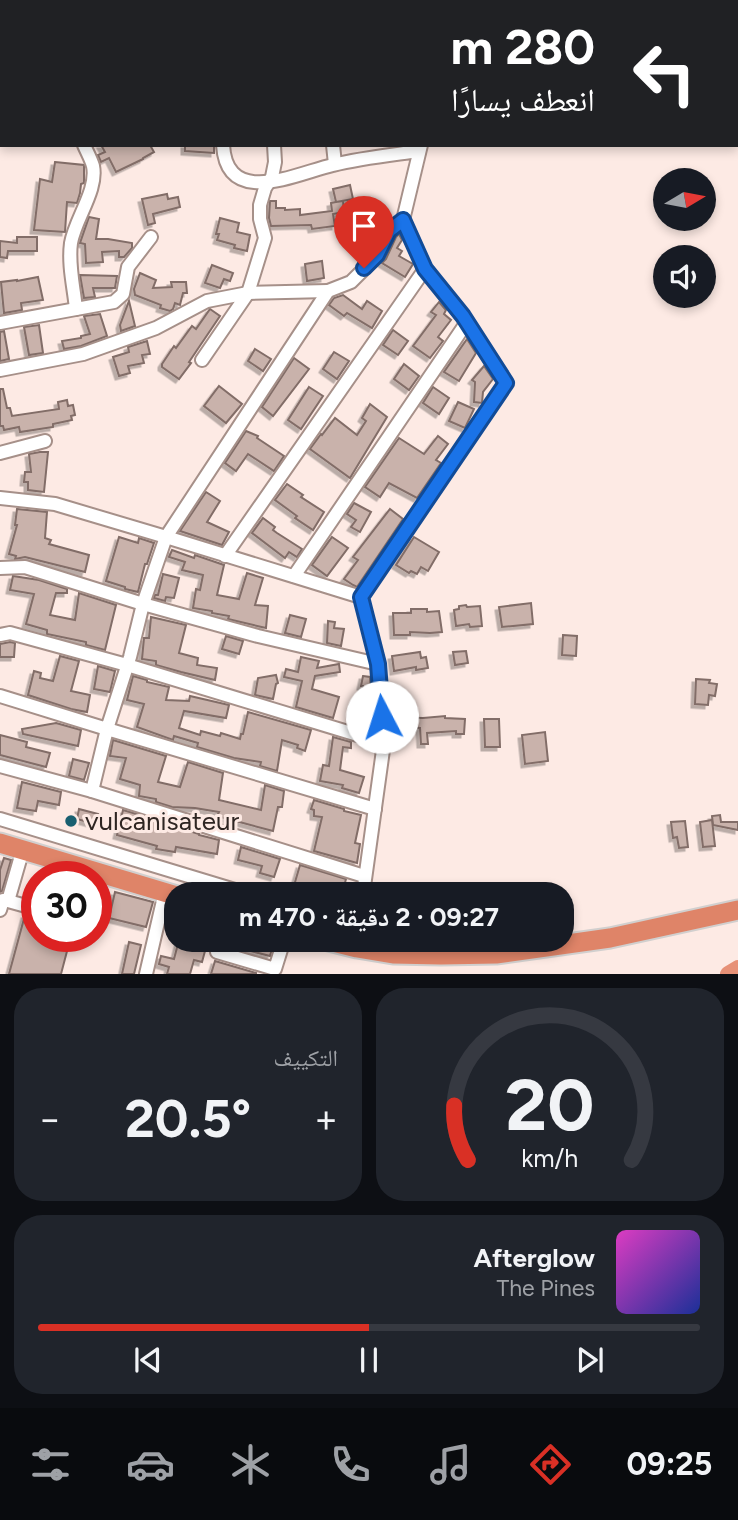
<!DOCTYPE html>
<html lang="ar">
<meta charset="utf-8">
<style>
:root{--surface:#171b24;--page:#20242c;--text:#f1f3f6;--muted:#9ea1a6;--line:#363941;--accent:#d93025}
body{margin:0;font-family:Figtree,"Noto Naskh Arabic",sans-serif;background:var(--page);color:var(--text);direction:rtl;height:100vh;display:flex;flex-direction:column;font-size:26px;white-space:nowrap}
*{box-sizing:border-box;margin:0}
p{font-size:23px;color:var(--muted)}
.icon{flex:none;width:38px;height:38px;fill:none;stroke:currentColor;stroke-width:2;stroke-linecap:round;stroke-linejoin:round}
.map{position:relative;height:974px;overflow:hidden;direction:ltr}
.sheet{display:flex;flex-direction:column;gap:14px;padding:14px;background:#0d0f14;flex:1}
.sheet>*{flex:none}
.banner{position:absolute;left:0px;top:0px;width:738px;height:147px;box-shadow:0 4px 10px #0003;direction:rtl;background:#202124;color:#fff;overflow:hidden}
.needle{width:46px;rotate:80deg}
.controls{position:absolute;left:653px;top:168px;display:grid;gap:14px}
.controls a{display:grid;place-items:center;width:63px;height:63px;border-radius:50%;background:var(--surface);box-shadow:0 4px 10px #0003;font-size:35px}
.speed{position:absolute;left:21px;top:861px;display:flex;gap:14px;font-size:35px;font-weight:700;text-align:center}
.speed>*{display:grid;place-content:center;width:91px;height:91px;border-radius:50%;background:var(--surface);box-shadow:0 4px 10px #0003;line-height:1}
.speed .limit{border:10px solid #d22;background:#fff;color:#111}
.pin{position:absolute;display:grid;place-items:center;width:60px;height:60px;color:#fff;margin:-72px -30px;border-radius:50% 50% 50% 0;rotate:-45deg;box-shadow:0 0 7px #0007}
.pin .icon{rotate:45deg}
.me{position:absolute;width:77px;margin:-38px;rotate:355deg;stroke-linejoin:round;filter:drop-shadow(0 0 5px #0008)}
.turn{display:flex;align-items:center;gap:24px;height:147px;padding:0 28px;font-size:32px}
.turn .icon{width:91px;height:91px;stroke-width:2.5}
.turn b{display:block;font-size:49px;line-height:60px}
.big{font-size:52px;font-weight:700;line-height:1.1}
.sheet .tile{flex:1;display:flex;flex-direction:column;justify-content:center;gap:10px;min-width:0;padding:0 24px;border-radius:28px;background:var(--page)}
.sheet .dial{align-items:center;gap:0}
.dial svg{height:182px;overflow:visible;fill:none;stroke:var(--line);stroke-width:7;stroke-linecap:round;text-anchor:middle}
.dial text{fill:var(--text);stroke:none}
.song{display:flex;align-items:center;gap:21px}
.cover{width:84px;height:84px;border-radius:10px;background:linear-gradient(135deg,hsl(310 70% 55%),hsl(230 70% 35%))}
.played{height:7px;border-radius:4px;background:linear-gradient(90deg,var(--accent) 50%,var(--line) 50%)}
.keys{display:flex;justify-content:space-around;direction:ltr}
.heat{display:flex;justify-content:space-between;align-items:center;font-size:38px;direction:ltr}
.sheet .tiles{flex:1;display:grid;gap:14px;grid-template-columns:1fr 1fr}
.tile:last-child{grid-column:span 2}
.trip{position:absolute;left:164px;top:882px;width:410px;height:70px;border-radius:28px;background:var(--surface);box-shadow:0 4px 10px #0003;font-weight:700;line-height:70px;text-align:center;direction:rtl}
.menu{display:flex;height:112px;justify-content:space-around;align-items:center;background:#090b0e;color:var(--muted)}
.menu .icon{width:49px;height:49px}
.menu .active{color:var(--accent)}
.menu b{font-size:32px;color:var(--text)}
.map>svg:first-child{display:block}
</style>
<div class="map">
<svg width="738" height="974" viewBox="0 0 738 974">
<defs>
<filter id="shadow"><feDropShadow dx="-3.5" dy="3.5" stdDeviation="0" flood-color="#0004"/></filter>
</defs>
<rect width="100%" height="100%" fill="#fdeae4"/>
<g fill="none" stroke-linecap="round" stroke-linejoin="round">
<!-- river -->
<polyline stroke="#e79177" stroke-width="16" points="728,974 738,968"/>
</g>
<!-- building -->
<g fill="#c9b2ab" stroke="#826d67" stroke-width="2" filter="url(#shadow)">
<polygon points="101,145 150,145 154,152 143,158 143,159 116,172 109,158 101,162 98,155 105,152"/>
<polygon points="185,145 214,146 214,153 185,151"/>
<polygon points="55,162 84,165 84,183 81,184 80,193 77,203 67,202 65,232 34,230 40,179 52,182"/>
<polygon points="350,185 353,199 336,202 343,201 344,212 333,214 335,226 312,229 311,225 271,226 269,218 270,201 276,201 276,208 285,208 285,210 300,209 300,215 332,211 331,203 336,202 333,189"/>
<polygon points="167,194 168,199 178,197 180,207 153,214 155,223 148,225 142,199"/>
<polygon points="89,217 99,219 96,239 108,239 132,243 132,248 124,257 119,257 119,251 102,252 103,262 86,263 85,244 80,243"/>
<polygon points="220,218 239,223 237,232 250,235 247,251 234,248 235,245 217,240 219,234 216,234"/>
<polygon points="399,234 402,240 397,248 402,251 399,256 413,264 405,277 382,263 386,259 396,237"/>
<polygon points="17,237 37,237 37,251 8,251 7,258 0,257 0,241 17,243"/>
<polygon points="322,261 324,278 307,281 305,264"/>
<polygon points="212,265 233,273 230,281 224,279 220,288 205,283"/>
<polygon points="140,273 156,280 153,288 172,287 171,282 186,282 187,293 183,293 180,305 175,303 173,309 170,311 160,308 161,305 135,295 134,289"/>
<polygon points="80,275 117,276 115,288 93,288 95,297 84,298"/>
<polygon points="38,277 43,300 21,303 22,310 4,313 1,282 17,280 17,281"/>
<polygon points="343,295 362,309 367,301 382,311 372,328 347,313 344,316 329,305 334,298"/>
<polygon points="129,301 135,326 121,331 120,325"/>
<polygon points="439,302 446,310 444,314 451,320 438,337 443,341 430,358 413,346 436,315 431,312"/>
<polygon points="210,309 220,316 189,362 191,363 179,379 162,367 162,364 174,346 176,348 192,326 196,329"/>
<polygon points="100,314 107,336 81,346 64,349 62,341 81,338 81,336 90,334 84,316"/>
<polygon points="39,325 43,353 29,355 24,327"/>
<polygon points="393,330 408,341 398,355 383,345"/>
<polygon points="4,331 9,359 0,361 0,332"/>
<polygon points="467,339 476,353 459,381 444,372"/>
<polygon points="147,341 150,354 142,355 144,363 128,366 130,373 119,376 113,357 129,352 128,347"/>
<polygon points="255,349 271,359 263,371 248,361"/>
<polygon points="334,352 349,361 337,379 323,369"/>
<polygon points="294,358 309,369 273,416 262,407"/>
<polygon points="404,364 419,376 409,390 394,379"/>
<polygon points="484,366 493,379 483,392 482,403 474,402 475,382 472,380"/>
<polygon points="219,386 242,404 226,423 204,406"/>
<polygon points="309,387 323,396 301,429 288,420"/>
<polygon points="433,387 449,398 439,414 423,403"/>
<polygon points="0,389 3,389 7,408 10,408 12,416 59,409 58,402 67,400 68,406 73,405 75,415 71,416 72,420 53,424 53,427 20,432 19,427 4,430 3,426 0,426"/>
<polygon points="458,402 474,409 465,428 449,421"/>
<polygon points="370,404 387,417 350,478 310,449 321,434 322,435 335,418 357,435 366,421 362,418"/>
<polygon points="246,431 258,436 257,438 284,456 274,471 248,454 236,471 225,463"/>
<polygon points="438,436 448,444 436,460 441,463 417,498 389,483 380,497 365,487 399,438 424,454"/>
<polygon points="40,452 48,452 44,492 28,490 28,482 24,482 25,472 31,472 29,454"/>
<polygon points="287,484 303,495 301,497 324,512 313,530 295,518 297,516 275,500"/>
<polygon points="206,492 220,501 207,522 229,532 222,545 180,531"/>
<polygon points="354,503 371,512 360,532 351,527 356,520 347,514"/>
<polygon points="17,509 47,512 45,538 51,540 49,544 89,555 85,572 25,557 15,559 16,556 9,554 17,525 15,525"/>
<polygon points="390,509 403,519 357,587 353,585 344,579 358,560 353,557"/>
<polygon points="263,518 275,527 273,530 277,533 302,549 297,557 289,552 285,558 252,533"/>
<polygon points="119,537 138,543 139,538 154,543 147,564 145,564 138,592 125,589 125,587 106,581"/>
<polygon points="332,537 348,548 327,576 312,565"/>
<polygon points="414,537 439,552 428,571 421,567 417,574 411,571 409,573 396,565"/>
<polygon points="172,550 194,558 195,555 224,565 217,595 239,599 247,573 263,578 255,605 268,606 266,628 228,619 229,616 212,613 212,611 193,608 196,589 200,590 203,575 182,570 185,562 169,557"/>
<polygon points="163,574 179,578 174,598 166,597 165,601 154,598 155,595 158,595"/>
<polygon points="13,576 39,580 67,589 67,593 56,593 50,615 75,620 79,593 116,605 105,650 86,645 86,642 47,634 47,630 26,624 34,594 10,590"/>
<polygon points="531,603 533,624 502,627 499,607"/>
<polygon points="466,605 467,607 480,606 482,626 470,627 469,624 456,626 454,610 459,609 459,606"/>
<polygon points="411,609 427,609 427,612 439,611 442,632 430,633 410,632 410,635 394,635 393,613 411,613"/>
<polygon points="290,615 306,619 301,637 285,633"/>
<polygon points="151,617 186,625 179,653 198,658 197,665 217,668 215,680 181,672 156,665 156,661 142,659 144,638 149,638"/>
<polygon points="328,621 335,622 334,628 344,629 341,646 327,643"/>
<polygon points="563,635 577,636 576,656 562,655"/>
<polygon points="226,636 243,641 239,654 222,649"/>
<polygon points="10,642 15,643 14,657 0,657 0,644"/>
<polygon points="466,651 468,663 455,665 453,652"/>
<polygon points="420,652 421,658 426,657 428,668 416,670 416,667 394,671 392,656"/>
<polygon points="60,656 79,661 71,691 90,695 87,712 71,709 28,695 34,671 41,673 40,678 53,681"/>
<polygon points="301,657 319,661 317,668 339,664 340,672 315,676 312,689 339,697 333,718 296,707 302,681 284,677 286,669 298,672"/>
<polygon points="98,666 115,671 110,692 94,689"/>
<polygon points="276,675 278,683 276,684 273,699 255,695 258,678"/>
<polygon points="133,676 147,680 147,682 169,687 166,700 189,701 190,696 229,705 226,718 184,711 179,728 200,735 201,731 220,736 221,733 240,739 241,734 243,734 248,712 311,730 305,751 297,748 298,745 282,740 277,771 260,766 261,762 234,758 197,747 198,743 174,736 173,740 137,727 144,704 127,700"/>
<polygon points="363,676 370,677 372,704 367,724 355,721 359,705 362,706 363,686 361,686"/>
<polygon points="696,679 710,680 709,683 717,684 715,696 709,695 708,705 695,704"/>
<polygon points="445,716 445,718 465,719 464,734 456,734 456,731 427,733 428,744 421,744 420,728 393,727 394,717 423,718"/>
<polygon points="484,719 499,719 500,747 485,747"/>
<polygon points="56,723 81,730 78,746 23,734 22,729"/>
<polygon points="545,732 548,761 525,764 522,735"/>
<polygon points="0,735 27,742 26,747 50,753 46,767 0,755"/>
<polygon points="333,737 351,742 351,748 343,747 340,770 364,777 359,793 342,788 343,785 320,781 323,765 329,766"/>
<polygon points="113,740 166,756 158,782 180,787 188,762 223,773 219,800 261,810 265,785 284,791 282,807 278,807 273,831 217,816 219,812 195,808 172,807 156,802 156,799 139,796 140,785 120,779 126,758 110,756"/>
<polygon points="73,759 89,763 84,780 69,776"/>
<polygon points="22,782 61,792 59,805 38,801 36,811 17,808"/>
<polygon points="314,800 344,809 344,811 361,815 355,843 360,844 357,863 314,851 322,817 314,816 314,810 311,809"/>
<polygon points="79,809 98,814 95,824 77,819"/>
<polygon points="123,810 160,821 160,823 173,826 199,834 199,835 219,840 217,854 176,847 175,852 156,849 157,846 117,835"/>
<polygon points="720,815 721,822 738,822 738,830 713,825 712,816"/>
<polygon points="712,820 715,846 703,847 700,822"/>
<polygon points="685,821 688,847 679,848 677,837 673,838 671,822"/>
<polygon points="241,847 280,859 274,877 260,873 262,866 238,860"/>
<polygon points="4,858 11,860 2,891 0,892 0,870"/>
<polygon points="300,865 346,879 342,894 313,894 293,889"/>
<polygon points="378,884 402,887 402,894 377,894"/>
<polygon points="115,892 153,902 146,927 109,918"/>
<polygon points="25,915 34,917 33,923 37,924 37,936 71,936 61,974 9,974"/>
<polygon points="179,940 208,940 202,962 194,960 190,974 167,974 169,967 159,964 161,956 174,959"/>
<polygon points="237,940 253,940 273,945 270,956 235,947"/>
<polygon points="129,942 141,945 134,974 122,974"/>
<polygon points="215,961 256,973 256,974 211,974"/>
</g>
<g fill="none" stroke-linecap="round" stroke-linejoin="round">
<defs>
<g id="minor">
<polyline points="291,0 292,2"/>
<polyline points="442,2 442,0"/>
<polyline points="0,66 2,66"/>
<path d="M223 145C227 209 297 173 333 165 361 158 391 155 419 151"/>
<polyline points="333,145 335,164"/>
<polyline points="403,220 421,145"/>
<path d="M76 309C74 288 68 265 71 243 75 219 98 190 93 166 91 159 87 152 84 145"/>
<polyline points="0,323 114,302 123,294 128,267 151,237"/>
<polyline points="202,360 248,293 265,238 260,219 260,205 265,188 272,177 275,162 274,145"/>
<polyline points="0,370 83,354 156,328 207,301 248,293 328,291"/>
<polyline points="0,453 45,441"/>
<polyline points="0,498 55,504 166,537 328,291 351,282 378,255 389,231 403,220 425,269 462,316 506,383 361,597 378,664 384,743 363,894"/>
<polyline points="225,556 425,269"/>
<polyline points="0,568 25,567 143,604 130,657 107,729 0,696"/>
<polyline points="294,576 467,322"/>
<polyline points="361,597 166,537 143,604 258,636 378,664"/>
<polyline points="0,635 10,633 127,665 384,743"/>
<polyline points="0,766 92,791 364,876"/>
<polyline points="92,791 107,729 375,809"/>
<polyline points="0,819 248,894"/>
<polyline points="8,901 37,909"/>
<polyline points="0,910 3,900 8,901 23,849"/>
<polyline points="220,940 217,952 275,969 284,940"/>
<polyline points="146,974 165,892"/>
</g>
<g id="highway">
<polyline points="0,843 177,896"/>
<polyline points="325,940 357,948 393,954 441,955 496,954 610,938 738,910"/>
</g>
</defs>
<!-- minor casing -->
<use href="#minor" stroke="#a69089" stroke-width="16"/>
<!-- highway casing -->
<use href="#highway" stroke="#d1cfce" stroke-width="23"/>
<!-- minor -->
<use href="#minor" stroke="#fff" stroke-width="12"/>
<!-- highway -->
<use href="#highway" stroke="#df8468" stroke-width="19"/>
</g>
<g fill="none" stroke-linecap="round" stroke-linejoin="round">
<defs>
<polyline id="route" points="364,268 377,255 389,231 403,220 425,269 463,316 506,383 361,597 378,664 382,717"/>
</defs>
<!-- route casing -->
<use href="#route" stroke="#114b97" stroke-width="18"/>
<!-- route -->
<use href="#route" stroke="#1a73e8" stroke-width="12"/>
</g>
<!-- markers -->
<circle fill="#185f70" stroke="#fdeae4" stroke-width="2.5" cx="71" cy="821" r="7"/>
<g text-anchor="middle" dominant-baseline="central" stroke-width="6" stroke-linejoin="round" paint-order="stroke">
<!-- poi labels -->
<g font-size="26" fill="#2e2522" stroke="#fdeae4" text-anchor="start">
<text x="85" y="821">vulcanisateur</text>
</g>
</g>
</svg>
<div class="controls">
<a><svg class="needle" viewBox="-14 -14 28 28"><path d="M0-13l5 13h-10z" fill="#e53935"/><path d="M0 13l5-13h-10z" fill="#9ea1a6"/></svg></a>
<a><svg class="icon" aria-label="sound" viewBox="0 0 24 24"><path d="M4 9h4l5-4v14l-5-4H4zM17 9q2 3 0 6"/></svg></a>
</div>
<div class="speed"><div class="limit">30</div></div>
<div class="pin" style="left:364px;top:268px;background:#d93025"><svg class="icon" aria-label="arrive" viewBox="0 0 24 24"><path d="M6 21V4h12l-3 4 3 4H6"/></svg></div>
<svg class="me" style="left:382px;top:717px" viewBox="-20 -20 40 40"><circle r="19" fill="#fff"/><path d="M0-13L10 11 0 6-10 11z" fill="#1a73e8"/></svg>
<div class="trip">09:27 · 2 دقيقة · 470 m</div>
<div class="banner">
<div class="turn"><svg class="icon" aria-label="left" viewBox="0 0 24 24"><path d="M17 20v-9H6M10 6l-5 5 5 5"/></svg><div><b>280 m</b>انعطف يسارًا</div></div>
</div>
</div>
<section class="sheet">
<div class="tiles">
<div class="tile dial"><svg viewBox="0 0 100 80">
<path d="M14 69A42 42 0 1 1 86 69"/>
<path d="M14 69A42 42 0 0 1 8 45" stroke="#d93025"/>
<text x="50" y="56" font-size="32" font-weight="700">20</text>
<text x="50" y="72" font-size="11">km/h</text>
</svg></div>
<div class="tile"><p>التكييف</p>
<div class="heat"><a>−</a><b class="big">20.5°</b><a>+</a></div>
</div>
<div class="tile">
<div class="song"><i class="cover"></i><div><b>Afterglow</b><p>The Pines</p></div></div>
<div class="played"></div>
<div class="keys"><svg class="icon" aria-label="previous" viewBox="0 0 24 24"><path d="M18 5L8 12l10 7zM5 5v14"/></svg><svg class="icon" aria-label="pause" viewBox="0 0 24 24"><path d="M8 5v14M16 5v14"/></svg><svg class="icon" aria-label="next" viewBox="0 0 24 24"><path d="M6 5l10 7-10 7zM19 5v14"/></svg></div>
</div>
</div>
</section>
<nav class="menu">
<b>09:25</b>
<svg class="icon active" aria-label="directions" viewBox="0 0 24 24"><path d="M12 3l9 9-9 9-9-9zM9 14v-3h6M13 9l2 2-2 2"/></svg>
<svg class="icon" aria-label="music" viewBox="0 0 24 24"><path d="M9 18V5l10-2v13"/><circle cx="6" cy="18" r="3"/><circle cx="16" cy="16" r="3"/></svg>
<svg class="icon" aria-label="phone" viewBox="0 0 24 24"><path d="M5 4h4l2 5-3 2q2 4 5 5l2-3 5 2v4C11 20 4 13 5 4z"/></svg>
<svg class="icon" aria-label="climate" viewBox="0 0 24 24"><path d="M12 3v18M4 7l16 10M4 17L20 7"/></svg>
<svg class="icon" aria-label="car" viewBox="0 0 24 24"><path d="M5 17H2v-5l4-1 3-4h7l3 4 3 1v5h-3M9 17h6M6 11h13"/><circle cx="7" cy="17" r="2"/><circle cx="17" cy="17" r="2"/></svg>
<svg class="icon" aria-label="filters" viewBox="0 0 24 24"><path d="M4 7h16M4 17h16"/><circle cx="9" cy="7" r="2"/><circle cx="15" cy="17" r="2"/></svg>
</nav>
